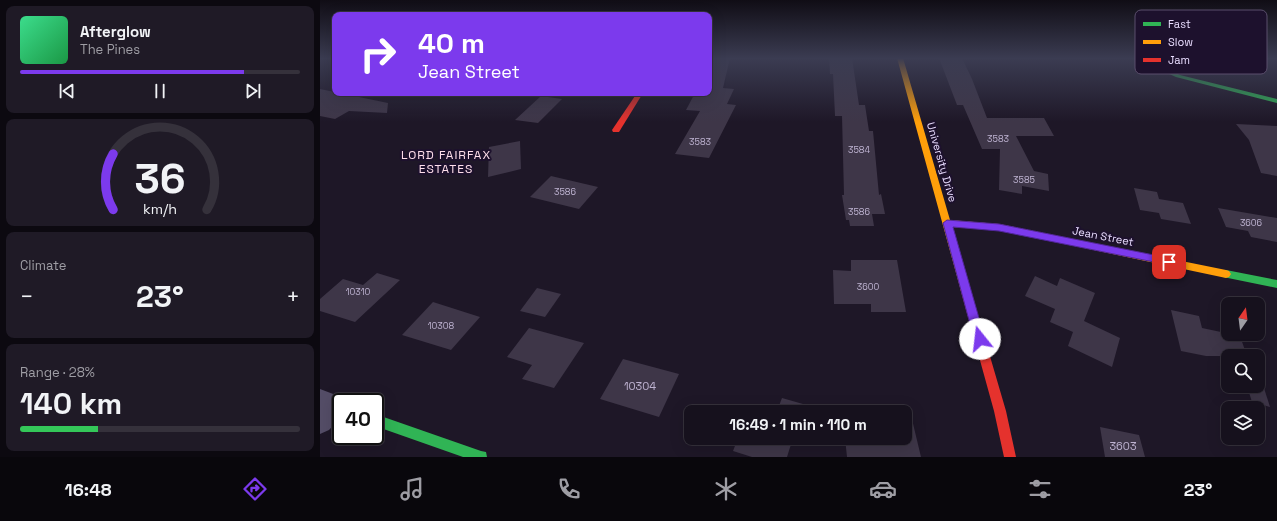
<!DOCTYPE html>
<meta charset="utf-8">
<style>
:root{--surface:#16111d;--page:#1f1a26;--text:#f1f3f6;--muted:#9e9da4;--line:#35313b;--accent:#7c3aed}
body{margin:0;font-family:"Space Grotesk",sans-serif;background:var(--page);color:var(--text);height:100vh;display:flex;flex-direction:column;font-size:15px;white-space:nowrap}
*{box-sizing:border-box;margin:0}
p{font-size:13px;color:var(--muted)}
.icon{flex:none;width:22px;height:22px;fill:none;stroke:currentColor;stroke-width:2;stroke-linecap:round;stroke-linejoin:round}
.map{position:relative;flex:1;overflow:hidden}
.details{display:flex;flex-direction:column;gap:6px;padding:6px;background:#0c0910;width:320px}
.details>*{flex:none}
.top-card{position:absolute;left:12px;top:12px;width:380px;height:84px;border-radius:8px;box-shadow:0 4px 16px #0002,0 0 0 1px var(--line);background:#7c3aed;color:#fff;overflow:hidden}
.needle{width:26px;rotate:14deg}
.tools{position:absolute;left:901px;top:297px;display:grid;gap:8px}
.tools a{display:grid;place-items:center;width:44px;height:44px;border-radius:8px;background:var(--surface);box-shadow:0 4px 16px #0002,0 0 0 1px var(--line);font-size:20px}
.speed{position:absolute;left:12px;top:393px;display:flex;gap:8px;font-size:20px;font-weight:700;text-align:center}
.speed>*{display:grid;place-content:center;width:52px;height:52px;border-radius:50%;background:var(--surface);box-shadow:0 4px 16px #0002,0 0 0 1px var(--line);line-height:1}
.speed .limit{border:2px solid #111;border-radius:6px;background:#fff;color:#111}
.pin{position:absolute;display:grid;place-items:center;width:34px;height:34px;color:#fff;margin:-17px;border-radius:8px;box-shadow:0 2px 6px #0006}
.me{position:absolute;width:44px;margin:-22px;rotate:344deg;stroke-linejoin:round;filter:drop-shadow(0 0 3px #0008)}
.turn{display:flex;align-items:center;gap:14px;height:84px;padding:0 20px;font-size:18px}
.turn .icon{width:52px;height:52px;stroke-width:2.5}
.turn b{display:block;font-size:28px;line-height:34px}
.big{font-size:30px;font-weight:800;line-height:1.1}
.details .card{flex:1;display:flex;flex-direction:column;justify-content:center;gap:6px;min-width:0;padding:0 14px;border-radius:8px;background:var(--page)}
.details .dial{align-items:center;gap:0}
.dial svg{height:104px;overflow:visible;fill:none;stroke:var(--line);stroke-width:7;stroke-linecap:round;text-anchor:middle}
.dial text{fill:var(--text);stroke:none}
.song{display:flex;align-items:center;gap:12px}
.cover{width:48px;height:48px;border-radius:6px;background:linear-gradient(135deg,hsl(150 70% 55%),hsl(140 70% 35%))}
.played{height:4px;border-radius:2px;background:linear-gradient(90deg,var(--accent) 80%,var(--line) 80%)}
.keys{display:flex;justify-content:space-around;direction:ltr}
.heat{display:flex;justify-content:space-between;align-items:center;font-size:22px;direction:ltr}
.charge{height:6px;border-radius:3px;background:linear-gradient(90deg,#34c759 28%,var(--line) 0)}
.trip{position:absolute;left:364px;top:405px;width:228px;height:40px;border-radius:8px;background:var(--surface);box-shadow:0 4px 16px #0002,0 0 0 1px var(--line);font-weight:800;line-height:40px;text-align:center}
.tabs{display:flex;height:64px;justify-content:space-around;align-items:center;background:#09070c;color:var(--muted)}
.tabs .icon{width:28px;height:28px}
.tabs .current{color:var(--accent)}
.tabs b{font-size:18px;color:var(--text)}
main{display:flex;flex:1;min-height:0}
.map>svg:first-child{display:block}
</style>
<main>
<section class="details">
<div class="card">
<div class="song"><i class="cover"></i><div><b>Afterglow</b><p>The Pines</p></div></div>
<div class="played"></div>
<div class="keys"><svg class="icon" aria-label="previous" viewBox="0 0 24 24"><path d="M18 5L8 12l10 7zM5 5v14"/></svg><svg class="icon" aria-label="pause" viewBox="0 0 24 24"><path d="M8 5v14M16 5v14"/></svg><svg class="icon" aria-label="next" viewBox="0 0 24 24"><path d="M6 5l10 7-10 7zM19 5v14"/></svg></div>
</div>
<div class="card dial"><svg viewBox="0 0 100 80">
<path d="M14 69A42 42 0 1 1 86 69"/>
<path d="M14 69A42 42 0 0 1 14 26" stroke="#7c3aed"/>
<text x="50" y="56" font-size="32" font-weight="700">36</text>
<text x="50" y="72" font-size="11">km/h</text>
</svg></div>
<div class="card"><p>Climate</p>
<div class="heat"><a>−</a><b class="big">23°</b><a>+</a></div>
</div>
<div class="card"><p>Range · 28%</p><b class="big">140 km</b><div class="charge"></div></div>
</section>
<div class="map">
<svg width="957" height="457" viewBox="0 0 957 457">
<rect width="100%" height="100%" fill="#1e1727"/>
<!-- building -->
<g fill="#3e3648">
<polygon points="389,58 410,58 403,88 414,89 407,104 416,105 389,158 355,154 380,111 366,110 375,93 389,93"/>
<polygon points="509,58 532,58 539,105 545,105 549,131 553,131 559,195 561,194 565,214 552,214 554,226 530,226 529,220 526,220 522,195 524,195 522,116 515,116 513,74 510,74"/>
<polygon points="619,58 642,58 652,79 667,118 724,118 734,136 696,136 714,171 728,174 729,191 702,186 702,194 679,190 680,149 662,149 643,105 637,105"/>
<polygon points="0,89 68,103 67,113 29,111 15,119 0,116"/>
<polygon points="221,96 242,99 218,123 195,120"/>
<polygon points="916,124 957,126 957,176 941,173 929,140"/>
<polygon points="200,141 201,169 168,177 169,147"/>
<polygon points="231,176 278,187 259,209 210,197"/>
<polygon points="814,188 837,192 839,199 863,203 871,224 841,219 839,213 820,210"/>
<polygon points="898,208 957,218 957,242 931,237 928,231 906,227"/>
<polygon points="531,260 577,260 586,312 551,312 551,304 514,304 513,270 531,271"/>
<polygon points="57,273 80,280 35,322 0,311 0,299 23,279 43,285"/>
<polygon points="715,276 737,286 740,278 775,293 764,321 800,338 792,367 748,346 753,332 730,322 735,309 705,296"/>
<polygon points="217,288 241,294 225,317 200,311"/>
<polygon points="113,302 160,317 131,350 82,335"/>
<polygon points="851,310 879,316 882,328 920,336 927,356 886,356 861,351"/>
<polygon points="209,328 264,343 234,388 202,379 212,365 187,357"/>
<polygon points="303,359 359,374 339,417 280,399"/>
<polygon points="927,386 944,388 950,407 932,402"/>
<polygon points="462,398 483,404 481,412 428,412 431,404 457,411"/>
<polygon points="590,411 601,457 527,457 525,438 585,438 585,412 573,412"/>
<polygon points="780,427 819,435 825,457 785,457"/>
<polygon points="418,438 473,438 467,457 432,457 413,451"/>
</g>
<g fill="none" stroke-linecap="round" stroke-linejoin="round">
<!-- street -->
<polygon fill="#544d67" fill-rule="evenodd" points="0,389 29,400 30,402 21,402 21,419 19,419 9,430 0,434"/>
<!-- fast -->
<g fill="#30b455" fill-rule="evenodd">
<polygon points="813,58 822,58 860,75 957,99 957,103 856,77"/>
<polygon points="906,270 957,280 957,288 903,277 901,274 903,271"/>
<polygon points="55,414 161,451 166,452 167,457 143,457 55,426"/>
</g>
<!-- slow -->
<polygon fill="#ff9f0a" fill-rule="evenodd" points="577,58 583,58 630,220 679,224 906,270 909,271 911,274 909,277 906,278 679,230 632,227 650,288 649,291 645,292 641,291"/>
<!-- jam -->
<g fill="#e5322d" fill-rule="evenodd">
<polygon points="317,93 323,93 299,132 293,132 292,130"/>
<polygon points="645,284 649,285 650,288 686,411 696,457 684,457 674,411 640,288 641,285"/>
</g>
</g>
<!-- sky -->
<linearGradient id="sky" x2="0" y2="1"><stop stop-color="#100d15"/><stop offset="0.48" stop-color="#3b3c52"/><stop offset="1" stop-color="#3b3c52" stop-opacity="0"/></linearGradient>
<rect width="957" height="122" fill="url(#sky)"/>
<!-- route -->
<polygon fill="#7c3aed" stroke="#51269a" points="627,220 679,224 849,258 852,259 854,262 852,264 849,265 679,231 633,227 665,339 664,342 660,343 656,342 654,339 623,223"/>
<g text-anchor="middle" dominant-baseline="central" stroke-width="4" stroke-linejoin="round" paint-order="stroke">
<!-- number labels -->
<g font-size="9" fill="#beb3d1">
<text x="678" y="139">3583</text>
<text x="380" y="142">3583</text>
<text x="539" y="150">3584</text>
<text x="704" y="180">3585</text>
<text x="245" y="192">3586</text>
<text x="539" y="212">3586</text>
<text x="931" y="223">3606</text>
<text x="548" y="287">3600</text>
<text x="38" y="292">10310</text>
<text x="121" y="326">10308</text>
</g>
<!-- street labels -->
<g font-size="11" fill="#e9ddff" stroke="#1d112d">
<text transform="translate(622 162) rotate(74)">University Drive</text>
<text transform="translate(783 236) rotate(11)">Jean Street</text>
</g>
<!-- near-number labels -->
<g font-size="11" fill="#beb3d1">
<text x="320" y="386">10304</text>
<text x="803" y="446">3603</text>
</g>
<!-- neighbourhood labels -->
<g font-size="12" letter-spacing="1" fill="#ffdfeb" stroke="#1d112d">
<text x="126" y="155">LORD FAIRFAX<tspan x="126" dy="14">ESTATES</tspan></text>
</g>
</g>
<!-- legend -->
<rect x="815" y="10" width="132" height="64" rx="6" fill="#1d112d" stroke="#5a4e6c" stroke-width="1"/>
<rect x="823" y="22" width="18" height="4" fill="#30b455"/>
<rect x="823" y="40" width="18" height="4" fill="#ff9f0a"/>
<rect x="823" y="58" width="18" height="4" fill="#e5322d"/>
<g font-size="11" fill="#e9ddff">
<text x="848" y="28">Fast</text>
<text x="848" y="46">Slow</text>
<text x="848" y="64">Jam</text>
</g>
</svg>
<div class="tools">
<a><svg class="needle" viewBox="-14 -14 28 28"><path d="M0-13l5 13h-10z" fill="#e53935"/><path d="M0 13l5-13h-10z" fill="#9e9da4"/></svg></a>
<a><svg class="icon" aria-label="search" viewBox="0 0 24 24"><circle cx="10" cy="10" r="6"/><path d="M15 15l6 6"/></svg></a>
<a><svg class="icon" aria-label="layers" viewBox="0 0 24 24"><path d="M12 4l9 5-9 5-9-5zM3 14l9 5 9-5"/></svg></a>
</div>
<div class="speed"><div class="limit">40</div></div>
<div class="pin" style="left:849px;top:262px;background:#d93025"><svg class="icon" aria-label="arrive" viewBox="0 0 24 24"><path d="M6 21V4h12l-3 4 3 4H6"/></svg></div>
<svg class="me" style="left:660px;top:339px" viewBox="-20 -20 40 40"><circle r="19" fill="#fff"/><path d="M0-13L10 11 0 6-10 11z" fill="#7c3aed"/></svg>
<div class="trip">16:49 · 1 min · 110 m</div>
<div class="top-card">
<div class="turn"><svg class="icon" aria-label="right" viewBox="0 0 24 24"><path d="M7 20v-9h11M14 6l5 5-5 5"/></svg><div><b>40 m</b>Jean Street</div></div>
</div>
</div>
</main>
<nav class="tabs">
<b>16:48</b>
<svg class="icon current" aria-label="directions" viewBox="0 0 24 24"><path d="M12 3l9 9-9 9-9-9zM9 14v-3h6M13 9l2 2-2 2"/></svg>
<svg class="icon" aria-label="music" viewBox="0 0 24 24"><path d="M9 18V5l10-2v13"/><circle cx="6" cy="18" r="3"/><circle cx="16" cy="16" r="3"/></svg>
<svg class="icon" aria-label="phone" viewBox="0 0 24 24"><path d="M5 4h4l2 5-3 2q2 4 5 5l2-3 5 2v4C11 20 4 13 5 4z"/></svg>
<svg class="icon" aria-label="climate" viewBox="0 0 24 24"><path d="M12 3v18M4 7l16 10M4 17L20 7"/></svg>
<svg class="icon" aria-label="car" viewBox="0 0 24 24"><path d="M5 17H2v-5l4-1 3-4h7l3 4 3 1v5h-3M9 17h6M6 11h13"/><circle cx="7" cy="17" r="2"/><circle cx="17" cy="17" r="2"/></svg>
<svg class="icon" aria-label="filters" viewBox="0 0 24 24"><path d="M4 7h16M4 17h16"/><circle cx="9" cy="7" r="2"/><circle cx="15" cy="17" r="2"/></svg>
<b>23°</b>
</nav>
